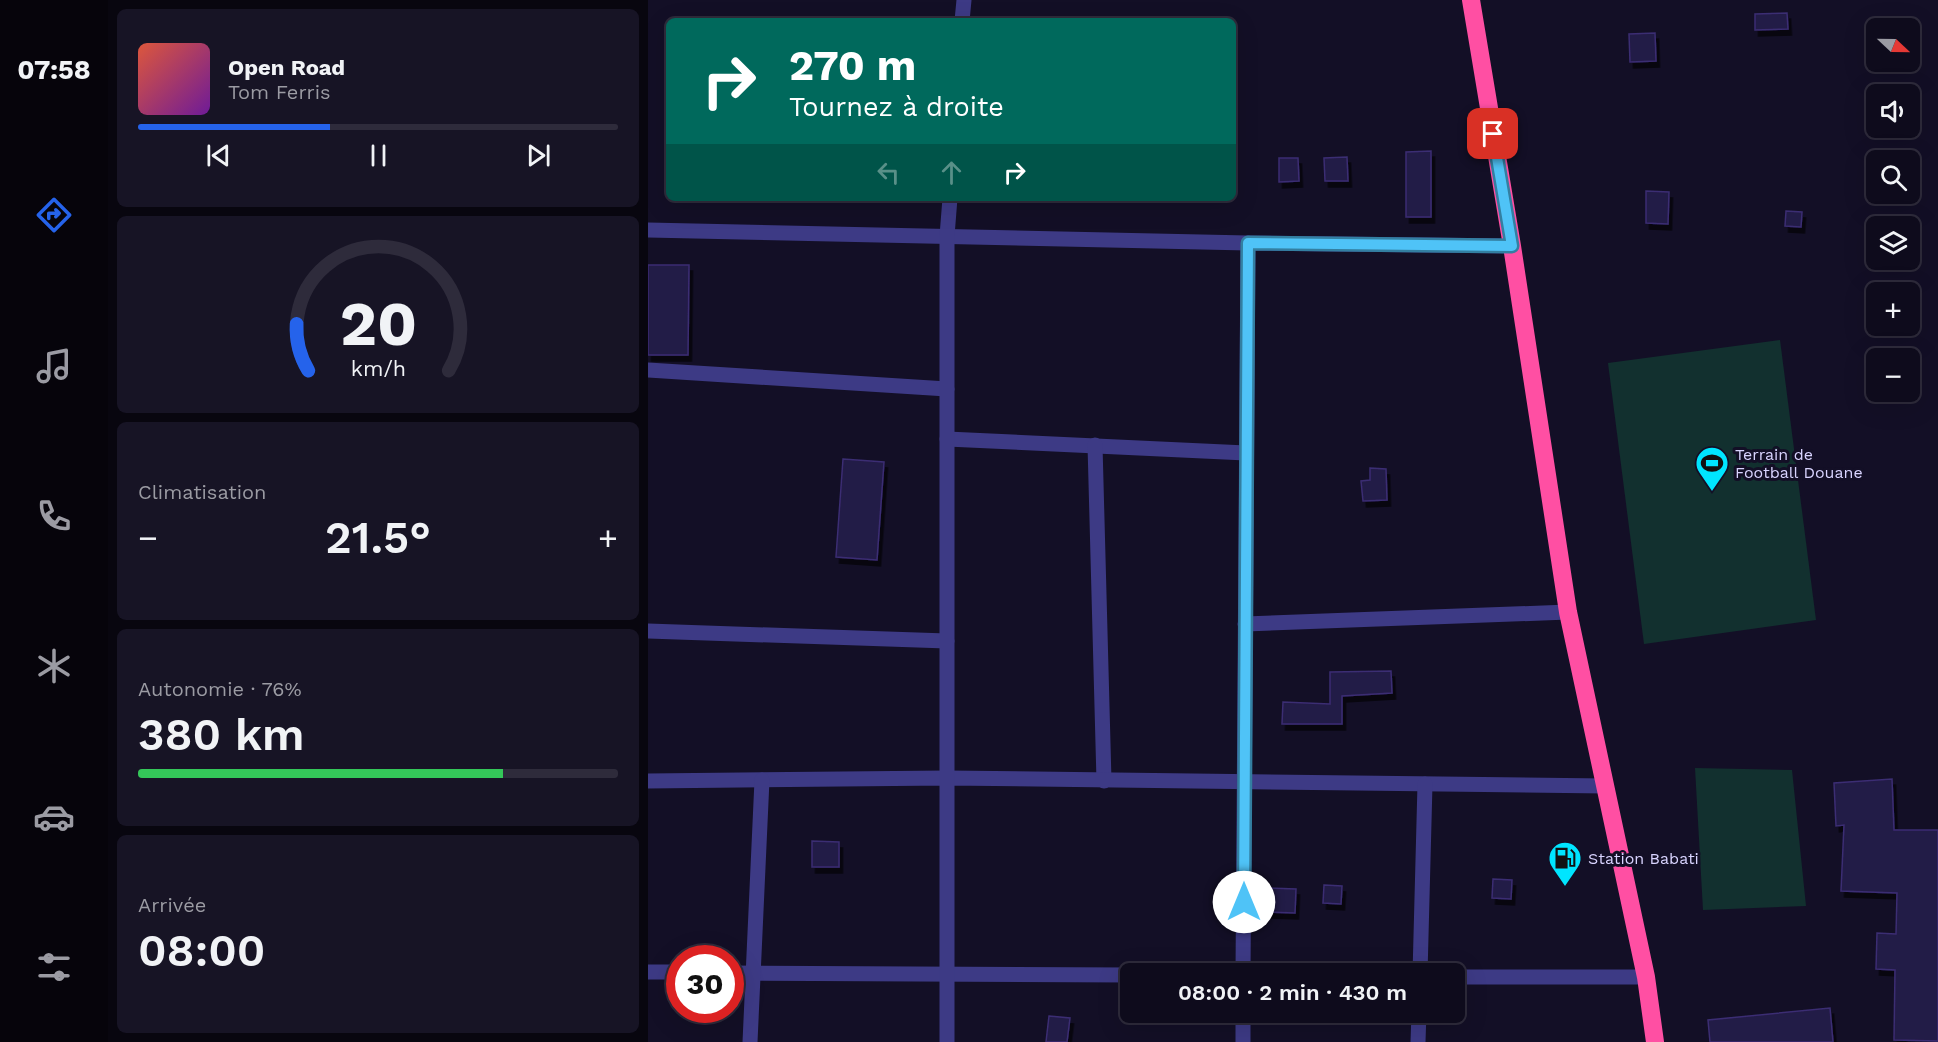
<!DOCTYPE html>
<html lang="fr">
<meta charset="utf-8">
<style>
:root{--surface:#0e0b1c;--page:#171425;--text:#f1f3f6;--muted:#9b9ba3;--line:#2e2b3b;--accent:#2563eb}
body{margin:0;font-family:"Work Sans",sans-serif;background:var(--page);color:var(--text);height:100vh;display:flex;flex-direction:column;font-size:22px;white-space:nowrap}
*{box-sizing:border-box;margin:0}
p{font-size:20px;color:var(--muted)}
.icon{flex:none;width:33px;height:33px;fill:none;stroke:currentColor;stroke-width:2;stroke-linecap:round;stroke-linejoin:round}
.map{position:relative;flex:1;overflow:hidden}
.panel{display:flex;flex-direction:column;gap:9px;padding:9px;background:#08060f;width:540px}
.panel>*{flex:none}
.top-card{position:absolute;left:18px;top:18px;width:570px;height:183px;border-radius:9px;box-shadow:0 6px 24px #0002,0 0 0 2px var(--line);background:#00695c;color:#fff;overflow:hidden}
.needle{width:39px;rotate:112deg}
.fabs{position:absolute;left:1218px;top:18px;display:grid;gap:12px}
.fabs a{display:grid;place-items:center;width:54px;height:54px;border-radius:9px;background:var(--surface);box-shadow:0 6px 24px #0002,0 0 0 2px var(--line);font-size:30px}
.speed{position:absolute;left:18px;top:945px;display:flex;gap:12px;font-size:30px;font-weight:700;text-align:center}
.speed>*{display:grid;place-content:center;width:78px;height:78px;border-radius:50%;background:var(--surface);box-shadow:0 6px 24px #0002,0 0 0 2px var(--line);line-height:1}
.speed .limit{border:9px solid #d22;background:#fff;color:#111}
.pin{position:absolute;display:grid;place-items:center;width:51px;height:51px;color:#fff;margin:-26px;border-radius:12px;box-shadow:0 3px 9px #0006}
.me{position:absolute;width:66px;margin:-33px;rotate:0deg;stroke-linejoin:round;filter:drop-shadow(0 0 4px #0008)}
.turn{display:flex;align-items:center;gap:21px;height:126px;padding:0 24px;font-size:27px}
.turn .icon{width:78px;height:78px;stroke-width:2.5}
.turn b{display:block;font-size:42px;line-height:51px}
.lanes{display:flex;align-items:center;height:57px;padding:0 24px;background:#0003;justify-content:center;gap:30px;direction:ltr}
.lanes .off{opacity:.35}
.big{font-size:45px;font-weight:600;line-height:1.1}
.panel .card{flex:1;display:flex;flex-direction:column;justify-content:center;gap:9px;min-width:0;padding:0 21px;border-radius:9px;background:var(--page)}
.panel .dial{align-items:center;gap:0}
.dial svg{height:156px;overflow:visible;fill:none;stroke:var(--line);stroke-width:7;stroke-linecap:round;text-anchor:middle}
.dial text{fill:var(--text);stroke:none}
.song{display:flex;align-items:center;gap:18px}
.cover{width:72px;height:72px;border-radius:9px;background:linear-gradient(135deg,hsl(10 70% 55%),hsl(280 70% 35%))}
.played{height:6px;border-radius:3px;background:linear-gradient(90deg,var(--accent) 40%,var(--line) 40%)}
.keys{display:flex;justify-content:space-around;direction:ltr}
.heat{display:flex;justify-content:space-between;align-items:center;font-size:33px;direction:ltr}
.charge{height:9px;border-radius:4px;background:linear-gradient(90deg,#34c759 76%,var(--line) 0)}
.trip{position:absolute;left:472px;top:963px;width:345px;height:60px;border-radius:9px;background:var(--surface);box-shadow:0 6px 24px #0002,0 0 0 2px var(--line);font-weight:600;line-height:60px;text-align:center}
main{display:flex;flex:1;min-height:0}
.tab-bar{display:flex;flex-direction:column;width:108px;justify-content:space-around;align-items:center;background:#06040b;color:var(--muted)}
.tab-bar .icon{width:42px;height:42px}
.tab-bar .selected{color:var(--accent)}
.tab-bar b{font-size:27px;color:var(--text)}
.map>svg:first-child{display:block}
</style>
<main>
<nav class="tab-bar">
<b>07:58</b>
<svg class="icon selected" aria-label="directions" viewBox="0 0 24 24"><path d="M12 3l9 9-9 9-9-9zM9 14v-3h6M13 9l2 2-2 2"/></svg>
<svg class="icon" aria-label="music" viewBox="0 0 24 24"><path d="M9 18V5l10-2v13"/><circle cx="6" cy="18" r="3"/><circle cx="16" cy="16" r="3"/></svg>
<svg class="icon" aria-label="phone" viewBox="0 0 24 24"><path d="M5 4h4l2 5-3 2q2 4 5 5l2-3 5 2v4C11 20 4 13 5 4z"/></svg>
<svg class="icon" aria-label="climate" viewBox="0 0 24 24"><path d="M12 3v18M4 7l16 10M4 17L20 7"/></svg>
<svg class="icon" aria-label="car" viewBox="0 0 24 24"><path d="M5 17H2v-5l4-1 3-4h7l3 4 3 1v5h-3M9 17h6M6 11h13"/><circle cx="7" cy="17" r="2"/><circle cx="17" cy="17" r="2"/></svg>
<svg class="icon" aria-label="filters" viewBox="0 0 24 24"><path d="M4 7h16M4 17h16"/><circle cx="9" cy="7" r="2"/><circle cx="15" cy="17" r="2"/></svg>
</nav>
<section class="panel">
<div class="card">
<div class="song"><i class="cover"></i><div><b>Open Road</b><p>Tom Ferris</p></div></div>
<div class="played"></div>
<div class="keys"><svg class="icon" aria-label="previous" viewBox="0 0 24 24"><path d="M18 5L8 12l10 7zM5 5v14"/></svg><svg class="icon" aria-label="pause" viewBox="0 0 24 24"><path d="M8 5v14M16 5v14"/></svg><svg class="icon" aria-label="next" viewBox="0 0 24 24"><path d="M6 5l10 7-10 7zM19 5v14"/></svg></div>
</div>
<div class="card dial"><svg viewBox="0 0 100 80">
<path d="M14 69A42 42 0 1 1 86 69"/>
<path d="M14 69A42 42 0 0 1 8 45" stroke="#2563eb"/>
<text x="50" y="56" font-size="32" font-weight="700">20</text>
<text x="50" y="72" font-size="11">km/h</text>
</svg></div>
<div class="card"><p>Climatisation</p>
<div class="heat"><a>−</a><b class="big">21.5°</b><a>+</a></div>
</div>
<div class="card"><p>Autonomie · 76%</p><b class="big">380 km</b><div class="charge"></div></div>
<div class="card"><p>Arrivée</p><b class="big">08:00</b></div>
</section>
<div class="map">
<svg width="1290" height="1042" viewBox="0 0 1290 1042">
<defs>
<filter id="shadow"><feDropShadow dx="3.5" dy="6" stdDeviation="0" flood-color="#0009"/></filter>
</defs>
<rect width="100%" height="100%" fill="#130f26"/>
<!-- green -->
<g fill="#12302f">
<polygon points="1132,340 1168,620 996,644 960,363"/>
<polygon points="1047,768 1144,770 1158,906 1055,910"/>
</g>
<!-- building -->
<g fill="#241b47" stroke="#3b2d73" stroke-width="1.5" filter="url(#shadow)">
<polygon points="1139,13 1140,29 1107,30 1107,14"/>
<polygon points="1007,33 1008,61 982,62 981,34"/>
<polygon points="783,151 783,217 758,217 758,152"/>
<polygon points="699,157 700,181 677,181 676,158"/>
<polygon points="631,158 650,158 651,181 631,182"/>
<polygon points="998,191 1021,192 1020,224 998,223"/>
<polygon points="1138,211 1154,212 1153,227 1137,226"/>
<polygon points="0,265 41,265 40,355 0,355"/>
<polygon points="195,459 236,462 229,560 188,557"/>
<polygon points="722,468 738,469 739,500 715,501 713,481 722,480"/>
<polygon points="743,671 744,693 694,696 694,724 634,724 635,702 682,704 682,672"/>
<polygon points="1244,779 1246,830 1290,830 1290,1041 1246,1040 1247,970 1228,969 1229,933 1248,934 1249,893 1193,891 1196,825 1188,826 1186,783"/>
<polygon points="164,841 191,842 191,867 164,867"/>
<polygon points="845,879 864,880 863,899 844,898"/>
<polygon points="676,885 694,886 693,904 675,903"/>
<polygon points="620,888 648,889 647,913 619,912"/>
<polygon points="1182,1008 1185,1042 1062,1042 1060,1020"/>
<polygon points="401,1016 422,1018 419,1042 398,1042"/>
</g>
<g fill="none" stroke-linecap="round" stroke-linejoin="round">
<!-- minor -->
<g stroke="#3d3a85" stroke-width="15">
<polyline points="314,21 316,0"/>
<polyline points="0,230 600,243 864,246"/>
<polyline points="0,370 299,389"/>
<polyline points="299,439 598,453"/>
<polyline points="447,445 456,781"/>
<polyline points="597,624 920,612"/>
<polyline points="0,631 299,641"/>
<polyline points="0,781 299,778 958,786"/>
<polyline points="0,972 32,972"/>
<polyline points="82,973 483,975"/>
<polyline points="595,974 600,243"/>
<polyline points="772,974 777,784"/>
<polyline points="807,977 998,977"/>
<polyline points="102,1042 114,780"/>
<polyline points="299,1042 299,236 302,198"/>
<polyline points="595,1042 595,1012"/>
<polyline points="770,1042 771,1012"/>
</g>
<!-- highway -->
<polyline stroke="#ff4fa3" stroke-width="18" points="823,0 864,246 920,612 998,977 1007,1042"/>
</g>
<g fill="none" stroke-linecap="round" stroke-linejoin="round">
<defs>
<polyline id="route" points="596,902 600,243 864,246 845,134"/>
</defs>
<!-- route casing -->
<use href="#route" stroke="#337fa1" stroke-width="15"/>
<!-- route -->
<use href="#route" stroke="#4fc3f7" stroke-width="10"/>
</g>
<!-- icons -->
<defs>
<symbol id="stadium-pin" viewBox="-11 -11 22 30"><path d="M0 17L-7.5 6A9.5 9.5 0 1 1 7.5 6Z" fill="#00e5ff" stroke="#130f26"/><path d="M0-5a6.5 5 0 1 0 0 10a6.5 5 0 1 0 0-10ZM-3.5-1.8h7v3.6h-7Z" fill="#111"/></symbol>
<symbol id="fuel-pin" viewBox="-11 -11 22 30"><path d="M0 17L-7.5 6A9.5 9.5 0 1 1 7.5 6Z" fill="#00e5ff" stroke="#130f26"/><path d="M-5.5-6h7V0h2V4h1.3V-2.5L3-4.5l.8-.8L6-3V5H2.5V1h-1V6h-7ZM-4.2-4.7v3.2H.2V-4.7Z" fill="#111"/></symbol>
</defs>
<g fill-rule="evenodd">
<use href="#stadium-pin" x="1045" y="444" width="38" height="52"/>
<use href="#fuel-pin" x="898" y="839" width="38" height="52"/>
</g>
<g text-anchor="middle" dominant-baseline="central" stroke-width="6" stroke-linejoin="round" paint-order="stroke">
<!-- poi labels -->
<g font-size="16" fill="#d9d4ff" stroke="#130f26" text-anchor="start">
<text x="1087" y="454">Terrain de<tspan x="1087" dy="18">Football Douane</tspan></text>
<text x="940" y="858">Station Babati</text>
</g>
</g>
</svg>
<div class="fabs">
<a><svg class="needle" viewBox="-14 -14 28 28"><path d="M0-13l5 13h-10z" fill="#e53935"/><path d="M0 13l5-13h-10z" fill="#9b9ba3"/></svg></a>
<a><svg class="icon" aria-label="sound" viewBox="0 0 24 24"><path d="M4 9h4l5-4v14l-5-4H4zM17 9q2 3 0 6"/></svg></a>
<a><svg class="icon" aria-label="search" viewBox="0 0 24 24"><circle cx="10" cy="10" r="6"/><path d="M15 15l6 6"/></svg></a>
<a><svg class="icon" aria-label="layers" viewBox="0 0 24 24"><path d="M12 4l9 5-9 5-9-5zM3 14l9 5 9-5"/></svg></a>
<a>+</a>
<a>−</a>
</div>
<div class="speed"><div class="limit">30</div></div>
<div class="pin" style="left:845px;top:134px;background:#d93025"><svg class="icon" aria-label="arrive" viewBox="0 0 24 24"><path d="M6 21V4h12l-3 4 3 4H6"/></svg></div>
<svg class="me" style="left:596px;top:902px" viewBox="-20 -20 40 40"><circle r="19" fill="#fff"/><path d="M0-13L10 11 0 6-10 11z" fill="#4fc3f7"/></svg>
<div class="trip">08:00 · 2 min · 430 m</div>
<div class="top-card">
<div class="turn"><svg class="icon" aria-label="right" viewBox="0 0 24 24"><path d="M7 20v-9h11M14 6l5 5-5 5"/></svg><div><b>270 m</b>Tournez à droite</div></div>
<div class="lanes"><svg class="icon off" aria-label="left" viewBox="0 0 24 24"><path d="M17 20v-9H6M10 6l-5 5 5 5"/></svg><svg class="icon off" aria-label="ahead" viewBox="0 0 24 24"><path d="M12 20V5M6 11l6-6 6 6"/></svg><svg class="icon" aria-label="right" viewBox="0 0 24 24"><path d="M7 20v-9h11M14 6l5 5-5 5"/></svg></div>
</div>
</div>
</main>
